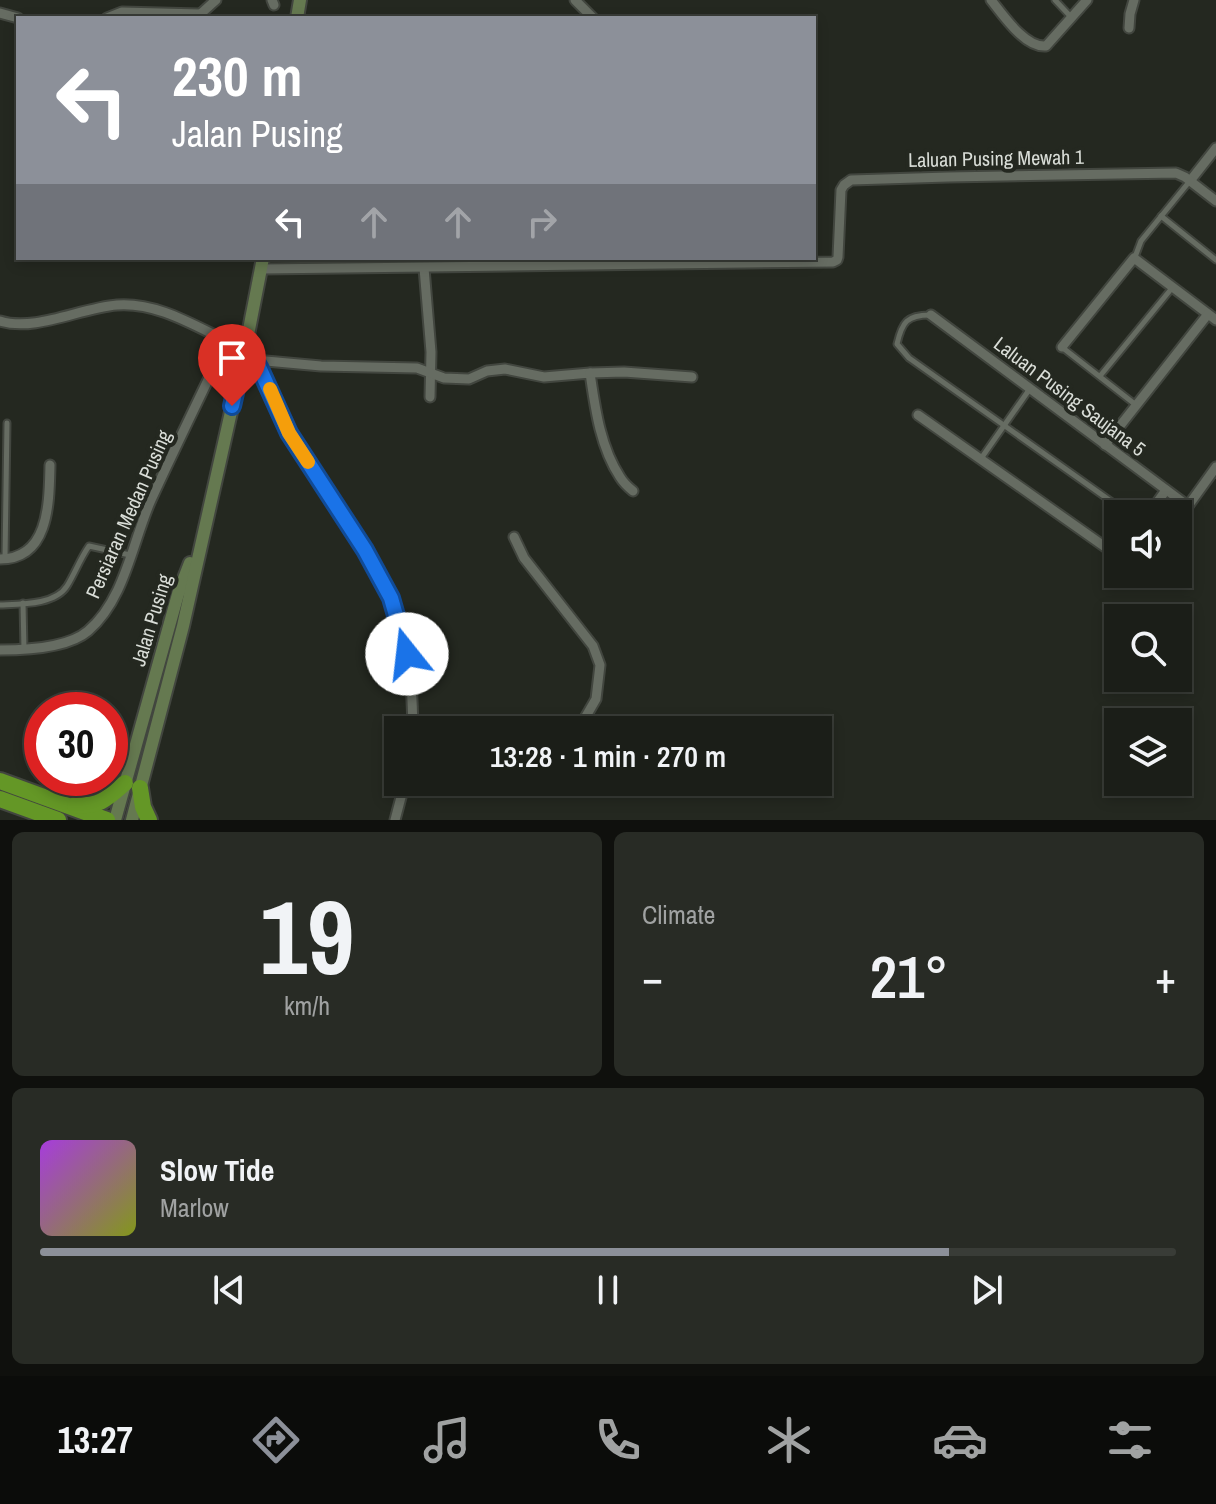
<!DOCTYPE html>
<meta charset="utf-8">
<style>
:root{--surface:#1b1e18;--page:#282b25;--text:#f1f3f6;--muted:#a0a2a2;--line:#393c37;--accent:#8c9099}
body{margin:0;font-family:"Archivo Narrow",sans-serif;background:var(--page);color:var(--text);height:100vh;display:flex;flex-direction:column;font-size:30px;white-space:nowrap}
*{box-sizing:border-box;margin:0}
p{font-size:26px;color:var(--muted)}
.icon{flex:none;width:44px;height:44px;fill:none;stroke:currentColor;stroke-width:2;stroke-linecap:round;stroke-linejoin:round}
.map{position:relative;height:820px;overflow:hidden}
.panel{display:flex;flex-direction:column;gap:12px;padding:12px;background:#0f100d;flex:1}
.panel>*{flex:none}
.banner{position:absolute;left:16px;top:16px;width:800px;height:244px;border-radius:0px;box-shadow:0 4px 12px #0003,0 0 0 2px var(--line);background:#8c9099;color:#fff;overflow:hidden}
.buttons{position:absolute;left:1104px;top:500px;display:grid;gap:16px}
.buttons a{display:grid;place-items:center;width:88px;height:88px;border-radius:0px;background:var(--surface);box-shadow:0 4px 12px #0003,0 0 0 2px var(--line);font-size:40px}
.speed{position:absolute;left:24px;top:692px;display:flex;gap:16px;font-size:40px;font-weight:700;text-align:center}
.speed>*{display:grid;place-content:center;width:104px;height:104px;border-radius:50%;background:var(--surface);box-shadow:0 4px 12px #0003,0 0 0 2px var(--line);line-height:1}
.speed .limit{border:12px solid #d22;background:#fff;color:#111}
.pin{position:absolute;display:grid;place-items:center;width:68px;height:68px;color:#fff;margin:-82px -34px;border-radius:50% 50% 50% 0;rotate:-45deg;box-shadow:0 0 8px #0007}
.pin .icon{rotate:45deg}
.me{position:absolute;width:88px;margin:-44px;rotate:344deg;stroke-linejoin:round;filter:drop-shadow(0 0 6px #0008)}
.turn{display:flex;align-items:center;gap:28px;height:168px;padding:0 24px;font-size:36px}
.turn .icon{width:104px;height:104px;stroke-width:2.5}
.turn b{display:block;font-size:56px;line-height:68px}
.lanes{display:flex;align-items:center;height:76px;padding:0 24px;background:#0003;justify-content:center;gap:40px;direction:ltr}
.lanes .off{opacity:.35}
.big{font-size:60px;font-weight:600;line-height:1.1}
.panel .widget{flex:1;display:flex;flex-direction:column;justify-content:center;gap:12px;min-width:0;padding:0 28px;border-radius:12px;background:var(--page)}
.panel .dial{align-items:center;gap:0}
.dial b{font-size:104px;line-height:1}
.song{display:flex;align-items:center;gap:24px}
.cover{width:96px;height:96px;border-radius:12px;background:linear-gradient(135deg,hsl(280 70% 55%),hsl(70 70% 35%))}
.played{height:8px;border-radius:4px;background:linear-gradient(90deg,var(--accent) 80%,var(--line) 80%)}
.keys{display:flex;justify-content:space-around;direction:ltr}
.heat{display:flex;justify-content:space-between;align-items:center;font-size:44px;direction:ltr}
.panel .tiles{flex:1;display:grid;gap:12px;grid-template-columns:1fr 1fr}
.widget:last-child{grid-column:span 2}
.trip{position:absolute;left:384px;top:716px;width:448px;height:80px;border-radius:0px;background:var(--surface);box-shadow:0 4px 12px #0003,0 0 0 2px var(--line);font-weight:600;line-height:80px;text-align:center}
.tabs{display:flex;height:128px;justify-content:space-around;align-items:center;background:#0b0c0a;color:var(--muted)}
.tabs .icon{width:56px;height:56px}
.tabs .active{color:var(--accent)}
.tabs b{font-size:36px;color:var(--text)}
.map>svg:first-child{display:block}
</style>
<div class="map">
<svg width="1216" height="820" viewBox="0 0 1216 820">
<rect width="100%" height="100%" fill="#242820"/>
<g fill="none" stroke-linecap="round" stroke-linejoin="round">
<defs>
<g id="lane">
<polyline points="1055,0 1071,17"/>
<polyline points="1161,216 1216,260"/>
<polyline points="1135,257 1141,241 1189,182"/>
<path d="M930 315C907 315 902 322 897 344L909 358 1129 514"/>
<polyline points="1063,348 1136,405"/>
<polyline points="1100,376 1172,288"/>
<polyline points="980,460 1029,390"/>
<polyline points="5,558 7,423"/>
<polyline points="23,603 24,650"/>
<path d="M0 605C21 604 55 605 67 586 75 573 80 559 89 546L130 555"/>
</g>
<g id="street">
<polyline points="272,0 274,5"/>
<polyline points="575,0 593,18"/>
<path d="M991 0C1003 15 1025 48 1046 46L1087 0"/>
<polyline points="0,13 18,18"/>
<polyline points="107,18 122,12 200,14"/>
<polyline points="196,18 216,0"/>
<polyline points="1129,28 1130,14 1134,0"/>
<polyline points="1190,181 1216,148"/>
<polyline points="424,268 431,352 430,397"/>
<polyline points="261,269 833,262 837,260 838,257 841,190 844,185 851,180 948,177 1176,173 1185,177 1216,201"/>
<polyline points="931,315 1188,506"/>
<path d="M0 321C35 332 80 308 117 305 157 302 193 325 229 342"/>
<polyline points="1062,347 1134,258 1216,320"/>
<path d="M255 360 321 366 417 368 444 378 469 379 487 371 505 369 544 377 590 373C595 407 600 447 620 477 623 482 628 487 633 491"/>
<polyline points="590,373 624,372 692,377"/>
<polyline points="918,415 1118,556"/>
<polyline points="1105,445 1208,314"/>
<polyline points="1149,514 1166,490"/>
<polyline points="1178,520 1216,467"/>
<polyline points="514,537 524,558 593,646 600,665 596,699 578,730"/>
<path d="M0 559C50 559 49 501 50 465"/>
<path d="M0 650C25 650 68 648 88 631 125 599 132 543 151 500 173 452 196 405 219 357L229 342 249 348C265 376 274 408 291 436 331 502 384 563 404 639 412 669 412 699 413 730"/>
<polyline points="413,726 439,730"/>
<polyline points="395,820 405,782"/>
</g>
<g id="secondary">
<polyline points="297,18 300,0"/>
<polyline points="115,820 178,594 190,563"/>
<polyline points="132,820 183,626 246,345 263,258"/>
</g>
<g id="highway">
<polyline points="0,781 107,820"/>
<polyline points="140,788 143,807 149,820"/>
<polyline points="0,799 58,820"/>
<path d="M75 805C100 807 108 798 125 783"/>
</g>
</defs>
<!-- lane casing -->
<use href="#lane" stroke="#42463f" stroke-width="9"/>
<!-- street casing -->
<use href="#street" stroke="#42463f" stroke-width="13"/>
<!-- secondary casing -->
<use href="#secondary" stroke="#42463f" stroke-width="16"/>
<!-- highway casing -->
<use href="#highway" stroke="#42463f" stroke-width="20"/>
<!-- lane -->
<use href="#lane" stroke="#666c62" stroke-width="5"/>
<!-- street -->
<use href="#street" stroke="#666c62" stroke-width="9"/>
<!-- secondary -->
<use href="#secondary" stroke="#657950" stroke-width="12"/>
<!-- highway -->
<use href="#highway" stroke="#649726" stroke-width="16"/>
</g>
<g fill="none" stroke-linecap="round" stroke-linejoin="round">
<defs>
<polyline id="route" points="232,406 246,345 259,367 289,433 365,550 391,598 407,654"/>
</defs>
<!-- route casing -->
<use href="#route" stroke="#114b97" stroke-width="20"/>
<!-- route -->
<use href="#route" stroke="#1a73e8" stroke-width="14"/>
<!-- slow -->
<polyline stroke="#f59e0b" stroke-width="14" points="270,389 289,433 308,462"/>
</g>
<g text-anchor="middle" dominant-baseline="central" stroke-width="8" stroke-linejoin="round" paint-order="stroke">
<!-- street labels -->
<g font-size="20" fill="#d9ddd7" stroke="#242820">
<text transform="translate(996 158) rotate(-1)">Laluan Pusing Mewah 1</text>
<text transform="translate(1070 396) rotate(37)">Laluan Pusing Saujana 5</text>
<text transform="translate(128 514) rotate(-66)">Persiaran Medan Pusing</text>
<text transform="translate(151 620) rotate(-73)">Jalan Pusing</text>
</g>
</g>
</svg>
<div class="buttons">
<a><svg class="icon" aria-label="sound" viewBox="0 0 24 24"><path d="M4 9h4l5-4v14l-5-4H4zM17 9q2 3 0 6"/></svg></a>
<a><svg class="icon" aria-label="search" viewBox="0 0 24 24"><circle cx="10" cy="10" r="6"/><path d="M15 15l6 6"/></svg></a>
<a><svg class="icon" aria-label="layers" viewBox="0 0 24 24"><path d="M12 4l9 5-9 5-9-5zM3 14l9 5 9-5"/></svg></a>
</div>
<div class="speed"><div class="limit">30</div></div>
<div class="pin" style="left:232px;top:406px;background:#d93025"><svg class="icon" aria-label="arrive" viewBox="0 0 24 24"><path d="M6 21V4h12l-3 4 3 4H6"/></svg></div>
<svg class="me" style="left:407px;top:654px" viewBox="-20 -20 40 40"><circle r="19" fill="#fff"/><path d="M0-13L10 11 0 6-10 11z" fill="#1a73e8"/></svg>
<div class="trip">13:28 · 1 min · 270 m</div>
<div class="banner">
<div class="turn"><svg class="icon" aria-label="left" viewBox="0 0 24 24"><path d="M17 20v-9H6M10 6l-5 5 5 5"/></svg><div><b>230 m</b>Jalan Pusing</div></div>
<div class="lanes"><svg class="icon" aria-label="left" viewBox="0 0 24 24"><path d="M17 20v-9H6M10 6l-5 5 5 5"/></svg><svg class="icon off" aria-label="ahead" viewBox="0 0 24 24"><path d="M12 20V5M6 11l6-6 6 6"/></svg><svg class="icon off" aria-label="ahead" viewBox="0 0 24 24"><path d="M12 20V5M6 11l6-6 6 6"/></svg><svg class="icon off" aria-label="right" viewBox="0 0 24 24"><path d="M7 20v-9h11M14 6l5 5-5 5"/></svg></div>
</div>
</div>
<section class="panel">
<div class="tiles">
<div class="widget dial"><b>19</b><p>km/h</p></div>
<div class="widget"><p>Climate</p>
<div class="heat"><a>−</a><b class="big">21°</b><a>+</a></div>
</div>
<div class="widget">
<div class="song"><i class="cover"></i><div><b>Slow Tide</b><p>Marlow</p></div></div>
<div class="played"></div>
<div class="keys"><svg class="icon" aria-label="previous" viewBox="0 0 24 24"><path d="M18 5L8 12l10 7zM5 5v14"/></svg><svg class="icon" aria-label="pause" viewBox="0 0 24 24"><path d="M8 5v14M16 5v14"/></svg><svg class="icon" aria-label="next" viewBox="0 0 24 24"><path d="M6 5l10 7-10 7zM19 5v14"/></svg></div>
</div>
</div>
</section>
<nav class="tabs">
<b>13:27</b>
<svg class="icon active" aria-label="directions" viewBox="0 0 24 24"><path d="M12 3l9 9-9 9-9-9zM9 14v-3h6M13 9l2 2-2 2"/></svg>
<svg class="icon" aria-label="music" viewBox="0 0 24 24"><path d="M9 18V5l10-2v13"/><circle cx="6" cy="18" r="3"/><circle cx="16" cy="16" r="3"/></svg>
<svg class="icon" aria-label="phone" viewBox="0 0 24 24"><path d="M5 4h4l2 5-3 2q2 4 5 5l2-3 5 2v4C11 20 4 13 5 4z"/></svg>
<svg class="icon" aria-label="climate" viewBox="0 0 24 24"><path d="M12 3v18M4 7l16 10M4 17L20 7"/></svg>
<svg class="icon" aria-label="car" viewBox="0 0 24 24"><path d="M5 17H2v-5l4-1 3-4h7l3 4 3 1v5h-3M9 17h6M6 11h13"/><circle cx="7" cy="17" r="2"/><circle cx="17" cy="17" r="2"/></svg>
<svg class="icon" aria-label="filters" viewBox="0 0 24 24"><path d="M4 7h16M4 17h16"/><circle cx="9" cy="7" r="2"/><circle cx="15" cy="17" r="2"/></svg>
</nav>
